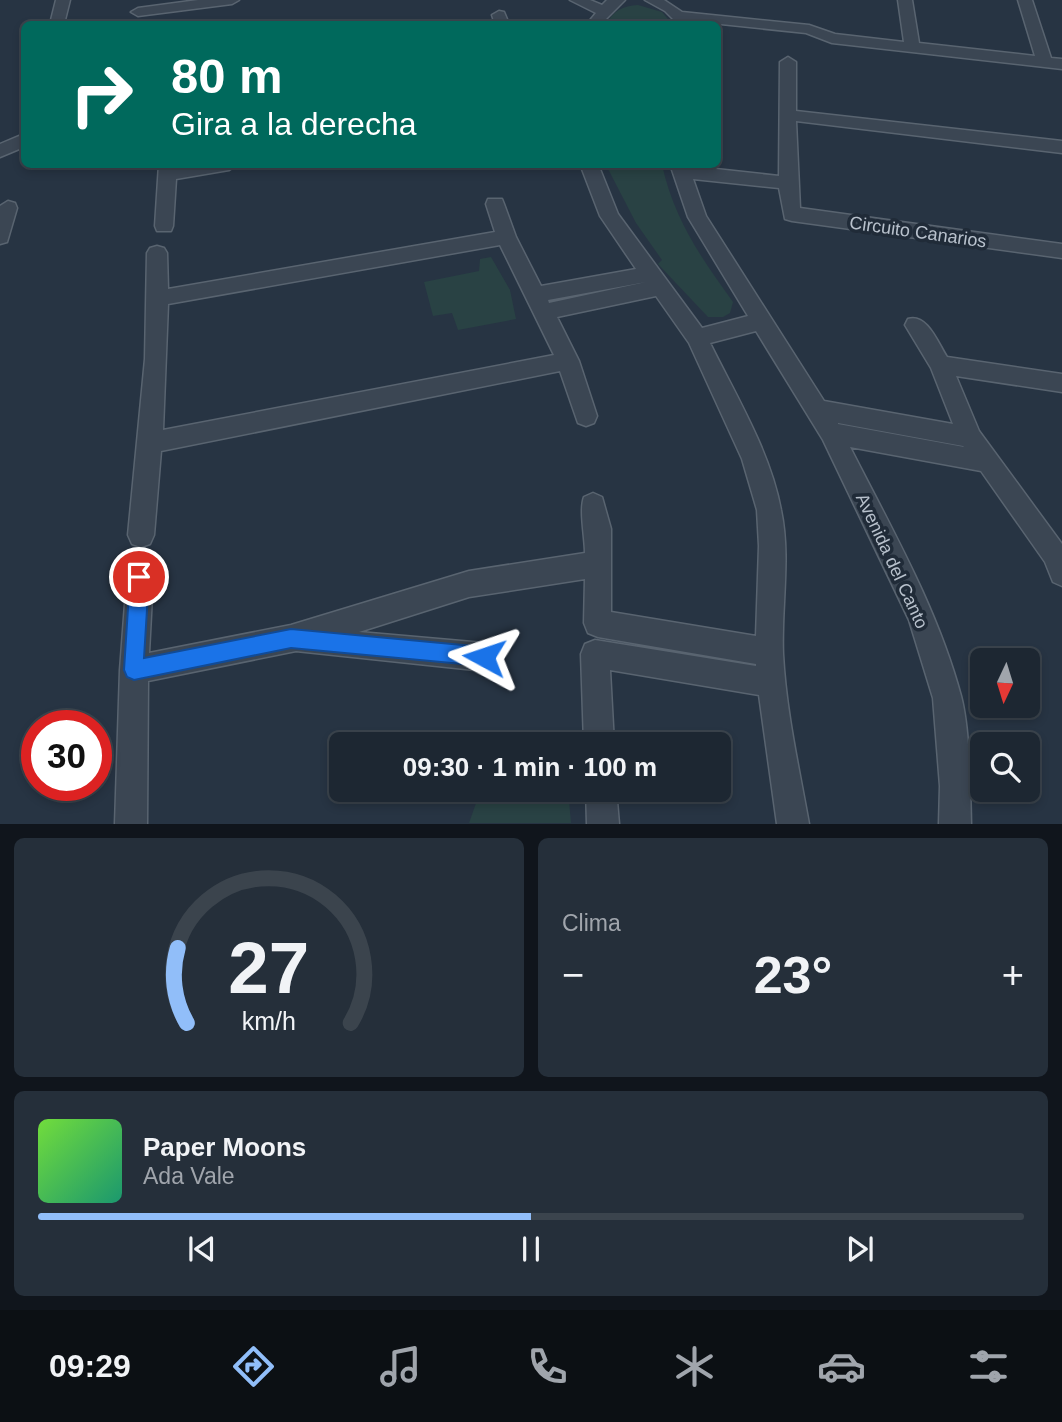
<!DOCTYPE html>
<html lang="es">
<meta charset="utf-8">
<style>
:root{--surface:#1d2732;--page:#252f3a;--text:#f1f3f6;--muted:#a0a5ac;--line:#3b444d;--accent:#91bef9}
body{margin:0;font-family:Arial,sans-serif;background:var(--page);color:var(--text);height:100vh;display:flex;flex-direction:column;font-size:26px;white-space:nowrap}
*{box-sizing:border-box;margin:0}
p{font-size:23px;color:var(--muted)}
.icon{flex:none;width:38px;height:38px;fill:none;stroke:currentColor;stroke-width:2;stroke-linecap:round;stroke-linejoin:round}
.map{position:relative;height:824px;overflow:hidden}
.panel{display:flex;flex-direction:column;gap:14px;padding:14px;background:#10151c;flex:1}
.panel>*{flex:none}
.top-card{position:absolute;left:21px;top:21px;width:700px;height:147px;border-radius:10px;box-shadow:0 4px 10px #0003,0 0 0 2px var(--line);background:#00695c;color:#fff;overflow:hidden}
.needle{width:46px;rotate:184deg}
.controls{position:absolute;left:970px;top:648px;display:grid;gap:14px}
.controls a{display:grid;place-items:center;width:70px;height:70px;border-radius:10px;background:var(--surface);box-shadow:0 4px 10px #0003,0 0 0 2px var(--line);font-size:35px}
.speed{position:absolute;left:21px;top:710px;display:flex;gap:14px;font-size:35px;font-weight:700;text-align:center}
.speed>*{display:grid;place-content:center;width:91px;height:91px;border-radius:50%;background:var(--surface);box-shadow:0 4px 10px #0003,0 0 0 2px var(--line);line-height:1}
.speed .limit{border:10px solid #d22;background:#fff;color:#111}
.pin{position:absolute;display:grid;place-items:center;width:60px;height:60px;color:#fff;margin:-30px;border:4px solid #fff;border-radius:50%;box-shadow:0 2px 7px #0007}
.me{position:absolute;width:77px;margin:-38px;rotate:275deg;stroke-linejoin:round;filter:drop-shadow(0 0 5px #0008)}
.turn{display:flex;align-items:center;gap:24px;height:147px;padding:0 35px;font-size:32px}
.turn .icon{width:91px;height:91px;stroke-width:2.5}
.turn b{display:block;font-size:49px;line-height:60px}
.big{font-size:52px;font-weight:700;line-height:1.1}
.panel .card{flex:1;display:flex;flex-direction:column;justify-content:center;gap:10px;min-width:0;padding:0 24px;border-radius:10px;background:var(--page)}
.panel .dial{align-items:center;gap:0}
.dial svg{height:182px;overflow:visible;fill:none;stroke:var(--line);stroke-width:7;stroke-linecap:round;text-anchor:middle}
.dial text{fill:var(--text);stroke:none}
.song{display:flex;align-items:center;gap:21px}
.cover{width:84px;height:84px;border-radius:10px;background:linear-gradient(135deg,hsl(100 70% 55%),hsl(160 70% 35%))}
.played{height:7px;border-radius:4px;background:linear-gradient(90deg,var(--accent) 50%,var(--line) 50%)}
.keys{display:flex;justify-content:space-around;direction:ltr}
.heat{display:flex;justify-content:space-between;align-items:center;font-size:38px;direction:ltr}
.panel .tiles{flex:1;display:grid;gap:14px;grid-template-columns:1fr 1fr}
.card:last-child{grid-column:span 2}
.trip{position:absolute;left:329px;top:732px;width:402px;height:70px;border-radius:10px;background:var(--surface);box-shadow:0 4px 10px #0003,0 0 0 2px var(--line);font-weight:700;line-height:70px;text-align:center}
.dock{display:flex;height:112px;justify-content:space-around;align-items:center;background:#0c1014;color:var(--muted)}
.dock .icon{width:49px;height:49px}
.dock .current{color:var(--accent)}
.dock b{font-size:32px;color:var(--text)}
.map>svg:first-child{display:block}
</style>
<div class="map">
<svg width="1062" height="824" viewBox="0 0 1062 824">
<rect width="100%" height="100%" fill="#273443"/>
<!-- green -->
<g fill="#294244">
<path d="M638 5 662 12 672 24H607C612 11 623 6 638 5Z"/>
<path d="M606 165H662C675 221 700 256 733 302L730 313 723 317H708L658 264 662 260 636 223Z"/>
<polygon points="491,257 510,290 516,319 458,330 452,313 433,316 424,282 479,271 480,259"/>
<polygon points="481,789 568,789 571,823 469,823"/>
</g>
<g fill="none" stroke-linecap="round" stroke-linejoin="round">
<defs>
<g id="street">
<polygon points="56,0 70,0 64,24 50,24"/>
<polygon points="198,0 239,0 232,4 138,16 131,12 138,8"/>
<polygon points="570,0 590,0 602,5 607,0 625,0 601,24 587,24 596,13"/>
<polygon points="645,0 664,0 682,12 809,25 835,34 904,42 898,0 912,0 919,43 1035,56 1018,0 1032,0 1051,58 1062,59 1062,69 832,43 806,33 692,21 693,24 678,24 665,11"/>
<polygon points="499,11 504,12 509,24 495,24 492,15"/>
<path d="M788 57 796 62V111L1062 141V153L796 121 800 208 1062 244V258L792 221 785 219 779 188 693 179 706 216 824 401 953 424 931 368 905 325 908 319C927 313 938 343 947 357L1062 374V392L956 376 979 431 1062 544V586L1053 582 1045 562 981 471 850 447C891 528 937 607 961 696 970 730 970 787 971 824H939L940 786 933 698 909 620 823 440 756 331 710 343C736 396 770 451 781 510 791 557 781 607 783 654 786 711 799 768 809 824H777L759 695 610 670 614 744H584L581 654 585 644 595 640 756 666V664L598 637 588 633 584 623 585 579 469 597 359 632 484 643 494 647 498 657 494 667 484 671 296 651 148 681 147 824H115L120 670 127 577 131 568 140 564 149 568 153 577 149 653 291 625 469 571 585 553C585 537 579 510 584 497L593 493 602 497 611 529V612L756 636 759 546 757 510 742 459 689 343 656 296 557 317 579 361 597 416 594 423 586 426 578 423 560 371 161 451 154 535 150 544 141 547 132 544 128 535 145 359 147 253 150 248 157 246 164 248 167 253 168 289 495 232 486 204 488 199H502L504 204 516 237 541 286 636 269 600 216 580 164H598L618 214 702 328 748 316 688 217 670 164 779 176 780 62ZM500 245 554 355 163 430 168 304ZM646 282 549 303 548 300ZM838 423 963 446 964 447 838 424Z"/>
<polygon points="24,134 24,147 0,157 0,144"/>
<polygon points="159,164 238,164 229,170 176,179 173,226 171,231 157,231 155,226"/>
<polygon points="8,201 15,203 17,208 7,242 0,244 0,206"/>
<polygon points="586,789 616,789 619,824 587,824"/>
</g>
</defs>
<!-- street casing -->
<use href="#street" stroke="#596470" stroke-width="3"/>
<!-- street -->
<use href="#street" fill="#3b4653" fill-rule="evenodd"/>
</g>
<!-- route -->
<polygon fill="#1a73e8" stroke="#114b97" stroke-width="2" points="139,568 146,571 149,577 144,658 291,629 484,647 490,650 493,657 490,664 484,666 291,648 134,680 127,677 124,670 130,577 133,571"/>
<g text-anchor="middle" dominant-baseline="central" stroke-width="7" stroke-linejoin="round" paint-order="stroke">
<!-- street labels -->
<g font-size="18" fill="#b8c1cc" stroke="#202b38">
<text transform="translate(918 232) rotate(8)">Circuito Canarios</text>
<text transform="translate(892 561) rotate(65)">Avenida del Canto</text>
</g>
</g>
</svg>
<div class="controls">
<a><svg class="needle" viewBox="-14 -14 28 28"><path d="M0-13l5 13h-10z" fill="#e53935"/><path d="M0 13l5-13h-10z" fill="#a0a5ac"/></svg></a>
<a><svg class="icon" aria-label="search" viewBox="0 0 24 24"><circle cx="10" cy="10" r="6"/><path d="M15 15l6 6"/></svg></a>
</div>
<div class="speed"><div class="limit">30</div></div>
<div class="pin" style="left:139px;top:577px;background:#d93025"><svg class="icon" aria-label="arrive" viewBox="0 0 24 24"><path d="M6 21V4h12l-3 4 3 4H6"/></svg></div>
<svg class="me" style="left:484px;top:657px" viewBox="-20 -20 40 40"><path d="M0-17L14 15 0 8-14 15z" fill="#1a73e8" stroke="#fff" stroke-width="4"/></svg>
<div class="trip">09:30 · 1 min · 100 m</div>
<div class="top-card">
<div class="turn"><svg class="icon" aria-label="right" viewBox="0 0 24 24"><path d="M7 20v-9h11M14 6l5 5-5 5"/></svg><div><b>80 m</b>Gira a la derecha</div></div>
</div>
</div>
<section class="panel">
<div class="tiles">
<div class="card dial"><svg viewBox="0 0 100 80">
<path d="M14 69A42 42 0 1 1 86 69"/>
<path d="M14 69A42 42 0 0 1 10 36" stroke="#91bef9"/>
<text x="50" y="56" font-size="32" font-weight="700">27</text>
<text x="50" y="72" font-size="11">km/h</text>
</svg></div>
<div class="card"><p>Clima</p>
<div class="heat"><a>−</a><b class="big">23°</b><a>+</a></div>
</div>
<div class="card">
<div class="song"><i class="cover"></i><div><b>Paper Moons</b><p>Ada Vale</p></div></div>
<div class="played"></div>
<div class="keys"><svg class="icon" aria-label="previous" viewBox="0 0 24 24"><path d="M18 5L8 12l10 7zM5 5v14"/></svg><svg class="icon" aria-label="pause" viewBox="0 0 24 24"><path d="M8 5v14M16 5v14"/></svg><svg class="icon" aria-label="next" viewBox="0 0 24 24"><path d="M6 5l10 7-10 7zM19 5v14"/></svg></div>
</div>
</div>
</section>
<nav class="dock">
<b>09:29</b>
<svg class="icon current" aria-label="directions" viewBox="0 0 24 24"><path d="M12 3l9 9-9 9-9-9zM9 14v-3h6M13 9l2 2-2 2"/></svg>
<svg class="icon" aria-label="music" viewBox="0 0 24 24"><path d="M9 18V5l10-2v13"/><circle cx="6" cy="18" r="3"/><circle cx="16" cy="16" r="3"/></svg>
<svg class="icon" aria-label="phone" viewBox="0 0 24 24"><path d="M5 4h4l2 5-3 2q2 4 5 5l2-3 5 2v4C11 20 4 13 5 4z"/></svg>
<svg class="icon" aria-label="climate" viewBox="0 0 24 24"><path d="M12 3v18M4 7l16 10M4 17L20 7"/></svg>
<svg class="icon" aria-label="car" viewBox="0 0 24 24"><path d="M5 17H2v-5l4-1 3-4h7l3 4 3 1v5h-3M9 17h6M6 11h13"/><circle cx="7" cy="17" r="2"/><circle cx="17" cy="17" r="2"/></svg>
<svg class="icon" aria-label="filters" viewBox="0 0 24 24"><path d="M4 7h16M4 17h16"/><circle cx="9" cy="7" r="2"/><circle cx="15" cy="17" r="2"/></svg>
</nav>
